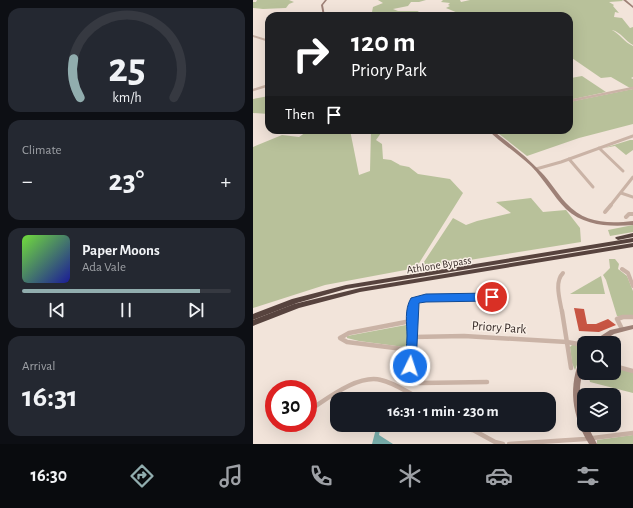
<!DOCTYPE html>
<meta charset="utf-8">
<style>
:root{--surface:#171b24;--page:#242831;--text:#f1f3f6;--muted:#9ea1a6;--line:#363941;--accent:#91adae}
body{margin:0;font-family:"Alegreya Sans",sans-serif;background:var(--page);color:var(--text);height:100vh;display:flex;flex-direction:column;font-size:15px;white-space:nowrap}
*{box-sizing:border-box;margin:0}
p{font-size:13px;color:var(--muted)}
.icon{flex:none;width:22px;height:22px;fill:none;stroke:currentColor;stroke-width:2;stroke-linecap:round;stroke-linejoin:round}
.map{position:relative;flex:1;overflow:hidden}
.drawer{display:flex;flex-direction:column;gap:8px;padding:8px;background:#0d0f14;width:253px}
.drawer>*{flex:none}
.top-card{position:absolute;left:12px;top:12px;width:308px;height:122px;border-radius:12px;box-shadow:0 4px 16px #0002;background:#202124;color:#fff;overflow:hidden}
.buttons{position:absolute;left:324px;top:336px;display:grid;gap:8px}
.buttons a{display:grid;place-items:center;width:44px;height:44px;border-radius:8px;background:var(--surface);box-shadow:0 4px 16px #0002;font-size:20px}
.speed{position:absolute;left:12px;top:380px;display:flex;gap:8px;font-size:20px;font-weight:700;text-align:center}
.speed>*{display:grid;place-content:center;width:52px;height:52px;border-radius:50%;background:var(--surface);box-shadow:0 4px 16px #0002;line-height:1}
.speed .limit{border:6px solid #d22;background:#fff;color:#111}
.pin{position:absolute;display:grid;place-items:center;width:34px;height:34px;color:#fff;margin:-17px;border:2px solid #fff;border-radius:50%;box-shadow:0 1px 4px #0007}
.me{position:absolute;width:44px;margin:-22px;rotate:4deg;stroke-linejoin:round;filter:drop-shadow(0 0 3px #0008)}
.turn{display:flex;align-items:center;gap:14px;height:84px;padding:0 20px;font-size:18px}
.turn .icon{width:52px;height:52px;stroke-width:2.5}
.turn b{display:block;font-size:28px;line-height:34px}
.then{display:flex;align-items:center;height:38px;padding:0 20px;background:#0003;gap:8px;font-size:15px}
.big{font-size:30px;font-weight:700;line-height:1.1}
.drawer .widget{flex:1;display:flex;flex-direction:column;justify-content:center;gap:6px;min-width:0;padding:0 14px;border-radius:12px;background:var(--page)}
.drawer .dial{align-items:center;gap:0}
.dial svg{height:104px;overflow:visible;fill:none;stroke:var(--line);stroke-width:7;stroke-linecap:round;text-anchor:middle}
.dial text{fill:var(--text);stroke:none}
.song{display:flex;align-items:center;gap:12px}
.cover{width:48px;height:48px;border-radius:6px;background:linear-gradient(135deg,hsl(100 70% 55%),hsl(240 70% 35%))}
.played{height:4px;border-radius:2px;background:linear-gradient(90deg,var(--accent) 85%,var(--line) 85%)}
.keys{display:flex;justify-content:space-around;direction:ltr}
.heat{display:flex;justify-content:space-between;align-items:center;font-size:22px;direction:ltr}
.trip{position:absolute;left:77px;top:392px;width:226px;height:40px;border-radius:12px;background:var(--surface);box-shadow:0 4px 16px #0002;font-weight:700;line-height:40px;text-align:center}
.dock{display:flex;height:64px;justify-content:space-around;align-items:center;background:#090b0e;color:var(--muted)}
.dock .icon{width:28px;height:28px}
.dock .active{color:var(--accent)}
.dock b{font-size:18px;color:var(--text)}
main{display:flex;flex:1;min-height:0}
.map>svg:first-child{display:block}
</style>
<main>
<section class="drawer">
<div class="widget dial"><svg viewBox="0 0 100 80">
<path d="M14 69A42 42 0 1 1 86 69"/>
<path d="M14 69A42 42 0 0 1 9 39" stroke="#91adae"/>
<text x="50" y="56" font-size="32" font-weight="700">25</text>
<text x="50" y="72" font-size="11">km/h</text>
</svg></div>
<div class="widget"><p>Climate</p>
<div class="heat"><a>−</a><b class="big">23°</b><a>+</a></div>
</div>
<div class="widget">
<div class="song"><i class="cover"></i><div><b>Paper Moons</b><p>Ada Vale</p></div></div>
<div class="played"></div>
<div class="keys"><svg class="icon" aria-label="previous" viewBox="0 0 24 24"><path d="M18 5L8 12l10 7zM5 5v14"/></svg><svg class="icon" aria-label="pause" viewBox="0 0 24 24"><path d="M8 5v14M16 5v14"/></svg><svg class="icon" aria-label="next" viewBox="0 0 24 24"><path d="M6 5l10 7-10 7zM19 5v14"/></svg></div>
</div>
<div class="widget"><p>Arrival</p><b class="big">16:31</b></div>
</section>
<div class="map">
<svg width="380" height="444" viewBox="0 0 380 444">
<rect width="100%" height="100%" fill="#f2e4da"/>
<!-- green -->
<g fill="#b8c19a">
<polygon points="4,0 36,0 41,2 36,4 33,8 10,9 0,8 0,2 3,2"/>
<polygon points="125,0 173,0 166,2 158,2 155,6 140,9 145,11 166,11 163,13 151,14 150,16 124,16 119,12 120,7 130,3"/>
<path d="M190 0H207L208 2 217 0H369L370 1 356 2 361 5 360 6 366 13 362 12 361 17 369 18 377 28 380 27V45C372 41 368 32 359 30 367 34 371 42 380 46V77L378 78 380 79V87L377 88 358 77 348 78 316 56V16H209L205 15V13L193 8 197 6 195 5 197 3 188 2Z"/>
<polygon points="329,76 353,92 316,100 316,77 318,78"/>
<polygon points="380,89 380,124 326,138 274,156 241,130 316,130 316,102"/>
<polygon points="16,96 16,114 0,113 0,99"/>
<polygon points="56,130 97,130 106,175 117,171 118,130 138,130 128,133 123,140 129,144 130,159 138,160 147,165 146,165 156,167 165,174 197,179 210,193 163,268 72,285 0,308 0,147 29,135 46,137"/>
<polygon points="377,140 380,140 380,150 373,155 362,146 351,148"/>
<polygon points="278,198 290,212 313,210 327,228 328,242 167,268 200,218 213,225 224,221 258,213 243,202"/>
<polygon points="380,225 380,232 357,236 355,230"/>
<polygon points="356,259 362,259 366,264 365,269 374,276 380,291 380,316 364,316 353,280 350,275 357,268"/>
<polygon points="348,276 352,294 317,294"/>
<polygon points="153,325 155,326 154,345 151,347 106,341 94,338 94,336"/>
<polygon points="319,345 327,345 330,349 322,370 319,363 317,347"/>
<polygon points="361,366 380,371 380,393 337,382 335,373 361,373"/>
<polygon points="380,435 380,444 344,444 344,440"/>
</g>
<!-- water -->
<polygon fill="#79afac" points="124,425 128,425 126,435 140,444 119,444"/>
<!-- building -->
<polygon fill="#c75543" points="321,308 331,309 334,324 343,324 355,319 363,325 346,332 326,331"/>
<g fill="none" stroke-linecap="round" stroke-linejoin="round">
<!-- street-far4 -->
<polyline stroke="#cab3a6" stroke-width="2" points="0,36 16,41"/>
<!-- street-far3 -->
<g stroke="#cab3a6" stroke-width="2.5">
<polyline points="0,90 16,85"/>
<polyline points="316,101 380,88"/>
</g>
<!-- street-far2 -->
<g stroke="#cab3a6" stroke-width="3">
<polyline points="346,148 370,171"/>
<polyline points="316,159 340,187"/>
<polyline points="283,169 308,162 380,136"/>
<polyline points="368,193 380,197"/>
<polyline points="357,206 380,177"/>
</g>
<!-- street-far1 -->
<g stroke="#cab3a6" stroke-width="4">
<polyline points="352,212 358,205"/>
<polyline points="373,217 376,214 380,214"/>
<polyline points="369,269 375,273 380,286"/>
<polyline points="159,312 162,300 173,298 239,297"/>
<path d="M309 312C307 300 301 282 310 273"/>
</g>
<!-- street -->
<g stroke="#cab3a6" stroke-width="4.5">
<polyline points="159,311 160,337"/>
<polyline points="309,311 318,368"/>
<polyline points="158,321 96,333 87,338 94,342 158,350"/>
<polyline points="369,329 364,319 370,317 380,317"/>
<polyline points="361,366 380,371"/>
<polyline points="234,382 167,383 156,381 160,337 211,336 314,342 331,345"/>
<path d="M55 411C74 399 105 374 128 380 142 383 155 393 168 399"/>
<polyline points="211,425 242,442 250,444"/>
<polyline points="219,430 224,425"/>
<polyline points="256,444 332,439 380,433"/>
</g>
<!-- secondary -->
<g fill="#9e8177" fill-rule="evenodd">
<polygon points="72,0 74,0 70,5 72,16 70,16 68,5"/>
<polygon points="370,0 373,0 380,6 380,8"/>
<path d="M235 130H239C256 143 273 156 288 172 297 181 304 193 313 203 331 223 354 224 380 221V225C357 227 331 226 313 209 300 196 291 179 278 166 264 153 248 143 235 130Z"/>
<polygon points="380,325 380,329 361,334 347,343 339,343 340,341 357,330"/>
<path d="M331 354C331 358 331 361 331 364 330 373 327 381 327 390 327 402 331 413 331 425H334L344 444H336C319 416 314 386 329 355Z"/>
</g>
<!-- highway -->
<g fill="#57433e" fill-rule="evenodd">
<polygon points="380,233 380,237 365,240 362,238 363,237"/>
<polygon points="380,238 380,242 93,289 44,303 0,320 0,314 39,299 93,285"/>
<polygon points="380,243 380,247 107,292 46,308 0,326 0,320 41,304 107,288"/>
</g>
</g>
<!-- route -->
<path fill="#1a73e8" stroke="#114b97" d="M239 293 242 294 244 297 242 300 239 301 173 302 166 303 163 366 162 369 157 370 153 369 151 366C152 356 154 346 154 336 154 323 151 310 158 298L173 294Z"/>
<g text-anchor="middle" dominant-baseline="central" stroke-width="3" stroke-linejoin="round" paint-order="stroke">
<!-- street labels -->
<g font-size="11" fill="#362a27" stroke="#f9efe6">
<text transform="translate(186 265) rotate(-9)">Athlone Bypass</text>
</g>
<!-- near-street labels -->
<g font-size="13" fill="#362a27" stroke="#f9efe6">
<text transform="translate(246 328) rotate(4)">Priory Park</text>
</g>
</g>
</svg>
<div class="buttons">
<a><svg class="icon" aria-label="search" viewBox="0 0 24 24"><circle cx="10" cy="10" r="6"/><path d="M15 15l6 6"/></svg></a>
<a><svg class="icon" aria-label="layers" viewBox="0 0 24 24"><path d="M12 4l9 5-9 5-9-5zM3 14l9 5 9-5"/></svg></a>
</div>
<div class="speed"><div class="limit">30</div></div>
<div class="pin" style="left:239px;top:297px;background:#d93025"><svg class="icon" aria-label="arrive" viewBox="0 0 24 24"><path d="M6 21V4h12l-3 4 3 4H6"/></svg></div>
<svg class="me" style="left:157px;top:366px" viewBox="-20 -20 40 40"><circle r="17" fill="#1a73e8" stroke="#fff" stroke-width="3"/><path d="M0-11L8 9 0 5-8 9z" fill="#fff"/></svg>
<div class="trip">16:31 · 1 min · 230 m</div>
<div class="top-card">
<div class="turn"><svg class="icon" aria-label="right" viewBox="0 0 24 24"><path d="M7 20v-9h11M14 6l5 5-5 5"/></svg><div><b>120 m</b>Priory Park</div></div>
<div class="then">Then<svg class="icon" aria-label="arrive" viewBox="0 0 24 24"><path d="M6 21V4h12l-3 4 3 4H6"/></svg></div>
</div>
</div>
</main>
<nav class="dock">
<b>16:30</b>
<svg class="icon active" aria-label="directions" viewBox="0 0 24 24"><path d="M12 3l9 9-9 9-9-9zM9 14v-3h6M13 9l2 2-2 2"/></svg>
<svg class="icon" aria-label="music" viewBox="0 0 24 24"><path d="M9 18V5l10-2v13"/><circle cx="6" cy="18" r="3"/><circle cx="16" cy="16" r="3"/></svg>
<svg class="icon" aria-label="phone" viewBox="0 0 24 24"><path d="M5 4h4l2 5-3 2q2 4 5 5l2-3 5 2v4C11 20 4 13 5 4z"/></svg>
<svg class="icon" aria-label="climate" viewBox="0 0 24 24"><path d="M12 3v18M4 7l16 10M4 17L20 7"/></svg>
<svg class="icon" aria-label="car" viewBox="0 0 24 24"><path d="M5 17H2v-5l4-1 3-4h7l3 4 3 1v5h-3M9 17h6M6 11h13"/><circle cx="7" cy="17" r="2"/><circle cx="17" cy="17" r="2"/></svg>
<svg class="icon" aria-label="filters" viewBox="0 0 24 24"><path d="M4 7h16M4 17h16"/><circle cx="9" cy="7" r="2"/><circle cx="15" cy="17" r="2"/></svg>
</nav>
